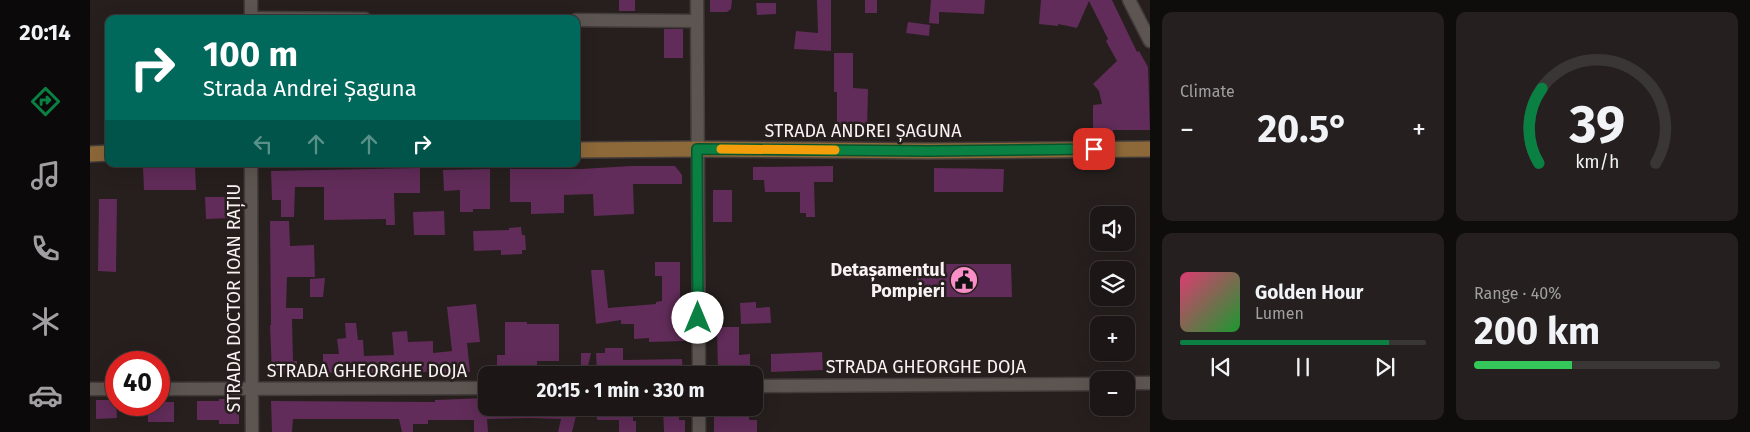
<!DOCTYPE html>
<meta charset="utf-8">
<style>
:root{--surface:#1c1716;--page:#25201f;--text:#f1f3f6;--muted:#a09fa1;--line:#3a3635;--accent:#0b8043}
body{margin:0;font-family:"Fira Sans",sans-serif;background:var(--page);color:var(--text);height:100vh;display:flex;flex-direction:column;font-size:19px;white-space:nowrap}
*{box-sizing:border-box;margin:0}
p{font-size:16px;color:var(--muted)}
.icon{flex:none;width:28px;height:28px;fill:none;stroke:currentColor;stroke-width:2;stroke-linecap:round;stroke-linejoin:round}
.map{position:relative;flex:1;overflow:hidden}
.side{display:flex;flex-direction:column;gap:12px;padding:12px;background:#0f0d0c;width:600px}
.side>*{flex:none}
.top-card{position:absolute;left:15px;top:15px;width:475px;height:152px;border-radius:10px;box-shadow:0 5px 20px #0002,0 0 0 1px var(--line);background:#00695c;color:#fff;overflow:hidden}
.fabs{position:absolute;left:1000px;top:206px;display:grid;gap:10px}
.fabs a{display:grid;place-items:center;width:45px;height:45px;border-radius:10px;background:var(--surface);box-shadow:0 5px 20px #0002,0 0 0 1px var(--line);font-size:25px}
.speed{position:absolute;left:15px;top:351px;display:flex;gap:10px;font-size:25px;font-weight:700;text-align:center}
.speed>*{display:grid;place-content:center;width:65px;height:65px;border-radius:50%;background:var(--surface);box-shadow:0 5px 20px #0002,0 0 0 1px var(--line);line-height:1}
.speed .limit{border:8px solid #d22;background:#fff;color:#111}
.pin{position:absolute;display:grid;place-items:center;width:42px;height:42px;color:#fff;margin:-21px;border-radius:10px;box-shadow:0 2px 8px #0006}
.me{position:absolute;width:55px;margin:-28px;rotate:0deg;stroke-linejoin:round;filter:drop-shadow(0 0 4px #0008)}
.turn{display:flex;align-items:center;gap:18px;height:105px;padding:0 15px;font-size:22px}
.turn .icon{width:65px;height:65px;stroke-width:2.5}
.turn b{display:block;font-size:35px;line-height:42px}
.lanes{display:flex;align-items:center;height:48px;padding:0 15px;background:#0003;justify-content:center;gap:25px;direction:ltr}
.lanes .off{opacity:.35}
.big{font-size:38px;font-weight:700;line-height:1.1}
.side .widget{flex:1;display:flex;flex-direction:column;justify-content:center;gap:8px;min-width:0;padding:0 18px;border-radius:10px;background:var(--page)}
.side .dial{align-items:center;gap:0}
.dial svg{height:130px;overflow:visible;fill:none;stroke:var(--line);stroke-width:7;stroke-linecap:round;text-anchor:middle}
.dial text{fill:var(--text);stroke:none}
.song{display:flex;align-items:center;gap:15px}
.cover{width:60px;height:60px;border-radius:8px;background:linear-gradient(135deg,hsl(340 70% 55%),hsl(130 70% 35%))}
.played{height:5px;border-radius:2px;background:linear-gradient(90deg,var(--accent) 85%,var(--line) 85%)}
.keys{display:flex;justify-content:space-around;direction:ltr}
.heat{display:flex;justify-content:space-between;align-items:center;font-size:28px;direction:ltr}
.charge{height:8px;border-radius:4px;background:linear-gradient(90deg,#34c759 40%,var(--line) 0)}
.side .tiles{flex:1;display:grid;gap:12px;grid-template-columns:repeat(2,1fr)}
.trip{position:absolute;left:388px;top:366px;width:285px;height:50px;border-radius:10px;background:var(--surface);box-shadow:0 5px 20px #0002,0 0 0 1px var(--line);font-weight:700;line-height:50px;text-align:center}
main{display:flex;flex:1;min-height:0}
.menu{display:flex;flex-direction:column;width:90px;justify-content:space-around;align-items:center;background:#0b0909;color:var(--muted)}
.menu .icon{width:35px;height:35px}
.menu .current{color:var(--accent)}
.menu b{font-size:22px;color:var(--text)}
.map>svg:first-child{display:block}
</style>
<main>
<nav class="menu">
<b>20:14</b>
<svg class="icon current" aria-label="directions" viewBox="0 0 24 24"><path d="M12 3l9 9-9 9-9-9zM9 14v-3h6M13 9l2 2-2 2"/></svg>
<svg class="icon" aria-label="music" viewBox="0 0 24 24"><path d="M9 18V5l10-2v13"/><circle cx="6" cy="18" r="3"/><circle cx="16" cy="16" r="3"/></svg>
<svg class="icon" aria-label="phone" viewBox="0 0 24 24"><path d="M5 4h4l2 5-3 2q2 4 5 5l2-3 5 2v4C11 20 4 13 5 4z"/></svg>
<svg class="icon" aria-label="climate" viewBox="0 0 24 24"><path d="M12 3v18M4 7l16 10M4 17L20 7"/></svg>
<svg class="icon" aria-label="car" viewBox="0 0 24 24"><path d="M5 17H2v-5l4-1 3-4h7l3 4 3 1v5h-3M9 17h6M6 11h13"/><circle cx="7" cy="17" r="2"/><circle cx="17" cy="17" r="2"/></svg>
</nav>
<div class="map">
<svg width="1060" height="432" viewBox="0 0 1060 432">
<rect width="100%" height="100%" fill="#261f1d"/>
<!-- building -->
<g fill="#612c59">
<rect x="529" y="0" width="16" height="11"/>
<polygon points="620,0 642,0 641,9 637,12 620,12"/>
<polygon points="727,0 741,0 741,51 704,49 706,31 728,33"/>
<rect x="775" y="0" width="12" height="13"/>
<polygon points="841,0 895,0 894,14 849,12 849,24 839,23"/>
<polygon points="951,0 1022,0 1047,52 1049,51 1058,67 1060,130 1023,130 1023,132 1003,133 1003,105 1012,104 1009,91 1003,84 1027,61 1016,41 1018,39 999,1 987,28 968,24 968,26 949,24"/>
<polygon points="666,3 686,3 686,14 667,15"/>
<polygon points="818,22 840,25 839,36 816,33"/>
<rect x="574" y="29" width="19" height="29"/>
<polygon points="744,53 763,53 763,88 778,89 777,130 747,130 747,92 744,92"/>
<polygon points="105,166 106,190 54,190 53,167"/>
<polygon points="542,166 585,166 592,175 592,184 543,184 544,214 504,216 503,194 474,195 474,213 441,214 441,202 420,202 420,169 491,169"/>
<polygon points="743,166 743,182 724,182 725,217 716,217 716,213 710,213 710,192 675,192 674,180 663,180 663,167"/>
<polygon points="330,168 330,193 304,193 305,225 296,225 296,219 234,220 234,187 205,187 204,217 191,217 191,200 182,200 181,171"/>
<polygon points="844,168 914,169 913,192 844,192"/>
<polygon points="400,169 400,209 383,209 383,212 370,212 370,190 354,191 353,170"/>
<rect x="623" y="190" width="19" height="32"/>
<polygon points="115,197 140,197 141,218 116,219"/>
<polygon points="9,199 27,199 26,272 8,271"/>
<polygon points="354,211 355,235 324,235 323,212"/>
<polygon points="180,221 199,221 200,246 224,245 225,277 197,277 196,308 213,308 213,319 202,319 203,361 207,361 207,373 182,374 180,325 181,325"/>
<polygon points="431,227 432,235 435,235 436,250 432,250 432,254 411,255 411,250 384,251 383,231 419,230 419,228"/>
<polygon points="565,262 590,262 590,301 594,301 595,341 559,342 559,338 544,339 544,324 531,324 531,320 506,324 501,270 514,270 518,308 566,304 566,302 572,301 572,276 565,276"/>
<polygon points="827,264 921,264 922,297 827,297"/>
<polygon points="235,278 233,297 220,297 220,279"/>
<polygon points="666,302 666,308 680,307 681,323 651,324 650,303"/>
<polygon points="386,304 390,342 377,343 380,372 337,374 337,372 274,374 261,374 260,372 233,373 233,354 249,354 247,339 256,338 255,323 266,323 268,340 273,340 274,356 304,355 302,332 317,331 318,342 343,341 343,353 362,351 357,307"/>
<polygon points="415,322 437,322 437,324 469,324 469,361 447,361 447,373 407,373 407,355 415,355"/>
<polygon points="627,327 649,327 649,355 660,354 660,375 628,375"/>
<polygon points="515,348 533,348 533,360 592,359 593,374 540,374 540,372 507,372 506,353 515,353"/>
<polygon points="732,352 733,370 681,372 681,354"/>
<polygon points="491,353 501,353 496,375 491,375"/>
<polygon points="396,398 396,408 488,408 482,432 468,432 471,419 439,418 397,419 398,432 384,432 384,420 338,420 338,424 323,424 323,432 312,432 309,419 203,419 202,432 182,432 181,401 345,402 345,400"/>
<polygon points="129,399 149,399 149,424 129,424 129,420 107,420 107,401 129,401"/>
<polygon points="6,400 26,400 27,418 6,419"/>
<polygon points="69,402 84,402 84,422 58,422 58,405 69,405"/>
<polygon points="507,408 543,408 543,421 546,421 546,432 529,432 529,420 507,420"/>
<polygon points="573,408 589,408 589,420 595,420 595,432 574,432"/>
<polygon points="624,408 659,408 659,420 667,420 667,432 624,432"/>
</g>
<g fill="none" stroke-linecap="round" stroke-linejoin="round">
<defs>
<g id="minor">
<polyline points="607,0 609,375"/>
<polyline points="1039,0 1060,41"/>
<polyline points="161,18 275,19"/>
<polyline points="161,19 161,0"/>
<polyline points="486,20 607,21"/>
<polyline points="161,164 162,432"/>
<polyline points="1036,383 1060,383"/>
<polyline points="664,386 1009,384"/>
<polyline points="0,389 26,389"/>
<polyline points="69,389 396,388"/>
<polyline points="609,432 609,408"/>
</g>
<g id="major">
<polyline points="486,150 607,149 838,151 1060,149"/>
<polyline points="0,154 19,153"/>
</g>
</defs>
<!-- minor casing -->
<use href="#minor" stroke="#423c3b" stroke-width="15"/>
<!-- major casing -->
<use href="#major" stroke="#423c3b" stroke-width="18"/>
<!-- minor -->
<use href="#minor" stroke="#5d5552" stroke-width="12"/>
<!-- major -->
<use href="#major" stroke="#8d6838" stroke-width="15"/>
</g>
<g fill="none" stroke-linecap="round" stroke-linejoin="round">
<defs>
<polyline id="route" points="608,318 607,149 838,151 1004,149"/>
</defs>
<!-- route casing -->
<use href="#route" stroke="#07532c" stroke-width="12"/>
<!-- route -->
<use href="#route" stroke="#0b8043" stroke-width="9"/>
<!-- slow -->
<polyline stroke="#f59e0b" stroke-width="9" points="631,149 745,150"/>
</g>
<!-- icons -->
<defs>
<symbol id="civic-disc" viewBox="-11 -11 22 22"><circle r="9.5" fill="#fa8fc7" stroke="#261f1d"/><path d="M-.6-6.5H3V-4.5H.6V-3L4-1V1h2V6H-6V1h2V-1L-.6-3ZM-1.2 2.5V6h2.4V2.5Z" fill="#111"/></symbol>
</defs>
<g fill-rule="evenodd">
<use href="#civic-disc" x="858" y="264" width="32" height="32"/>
</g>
<g text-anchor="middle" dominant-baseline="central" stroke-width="5" stroke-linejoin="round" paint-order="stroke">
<!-- street labels -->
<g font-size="18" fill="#f8f3f2" stroke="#261f1d">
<text x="773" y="131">STRADA ANDREI ȘAGUNA</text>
<text transform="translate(144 298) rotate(-90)">STRADA DOCTOR IOAN RAȚIU</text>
<text x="836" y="367">STRADA GHEORGHE DOJA</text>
<text x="277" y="371">STRADA GHEORGHE DOJA</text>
</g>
<!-- poi labels -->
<g font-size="18" font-weight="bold" fill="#f8f3f2" stroke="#261f1d" text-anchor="end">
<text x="855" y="270">Detașamentul<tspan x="855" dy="21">Pompieri</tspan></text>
</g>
</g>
</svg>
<div class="fabs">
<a><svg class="icon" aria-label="sound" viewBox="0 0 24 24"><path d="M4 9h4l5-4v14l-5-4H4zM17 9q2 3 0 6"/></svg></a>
<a><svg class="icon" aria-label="layers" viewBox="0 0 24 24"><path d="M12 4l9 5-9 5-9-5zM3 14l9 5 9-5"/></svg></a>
<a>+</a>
<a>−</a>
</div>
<div class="speed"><div class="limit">40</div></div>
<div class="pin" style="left:1004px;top:149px;background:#d93025"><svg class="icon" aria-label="arrive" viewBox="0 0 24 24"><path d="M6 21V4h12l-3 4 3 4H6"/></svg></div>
<svg class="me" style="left:608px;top:318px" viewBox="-20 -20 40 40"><circle r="19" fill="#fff"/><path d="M0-13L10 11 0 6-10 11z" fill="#0b8043"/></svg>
<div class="trip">20:15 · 1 min · 330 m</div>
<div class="top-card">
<div class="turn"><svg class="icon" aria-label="right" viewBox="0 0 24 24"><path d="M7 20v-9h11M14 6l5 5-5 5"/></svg><div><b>100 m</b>Strada Andrei Șaguna</div></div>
<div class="lanes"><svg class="icon off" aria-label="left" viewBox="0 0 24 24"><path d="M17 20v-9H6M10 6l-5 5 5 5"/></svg><svg class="icon off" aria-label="ahead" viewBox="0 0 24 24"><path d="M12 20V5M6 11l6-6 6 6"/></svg><svg class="icon off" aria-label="ahead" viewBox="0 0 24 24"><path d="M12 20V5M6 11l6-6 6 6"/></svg><svg class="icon" aria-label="right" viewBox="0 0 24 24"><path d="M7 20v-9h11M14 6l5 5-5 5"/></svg></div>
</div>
</div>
<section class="side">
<div class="tiles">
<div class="widget"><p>Climate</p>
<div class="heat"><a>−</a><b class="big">20.5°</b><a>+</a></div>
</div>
<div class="widget dial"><svg viewBox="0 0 100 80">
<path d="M14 69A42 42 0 1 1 86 69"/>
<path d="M14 69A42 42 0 0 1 16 23" stroke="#0b8043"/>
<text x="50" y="56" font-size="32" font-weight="700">39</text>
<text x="50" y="72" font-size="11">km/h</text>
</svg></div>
<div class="widget">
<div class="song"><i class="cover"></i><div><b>Golden Hour</b><p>Lumen</p></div></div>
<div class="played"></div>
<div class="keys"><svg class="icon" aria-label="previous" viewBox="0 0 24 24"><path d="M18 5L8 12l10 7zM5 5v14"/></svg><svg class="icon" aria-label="pause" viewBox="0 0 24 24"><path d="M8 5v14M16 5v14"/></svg><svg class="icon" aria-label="next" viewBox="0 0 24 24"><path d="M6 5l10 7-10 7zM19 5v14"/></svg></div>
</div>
<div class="widget"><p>Range · 40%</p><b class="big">200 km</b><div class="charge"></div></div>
</div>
</section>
</main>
